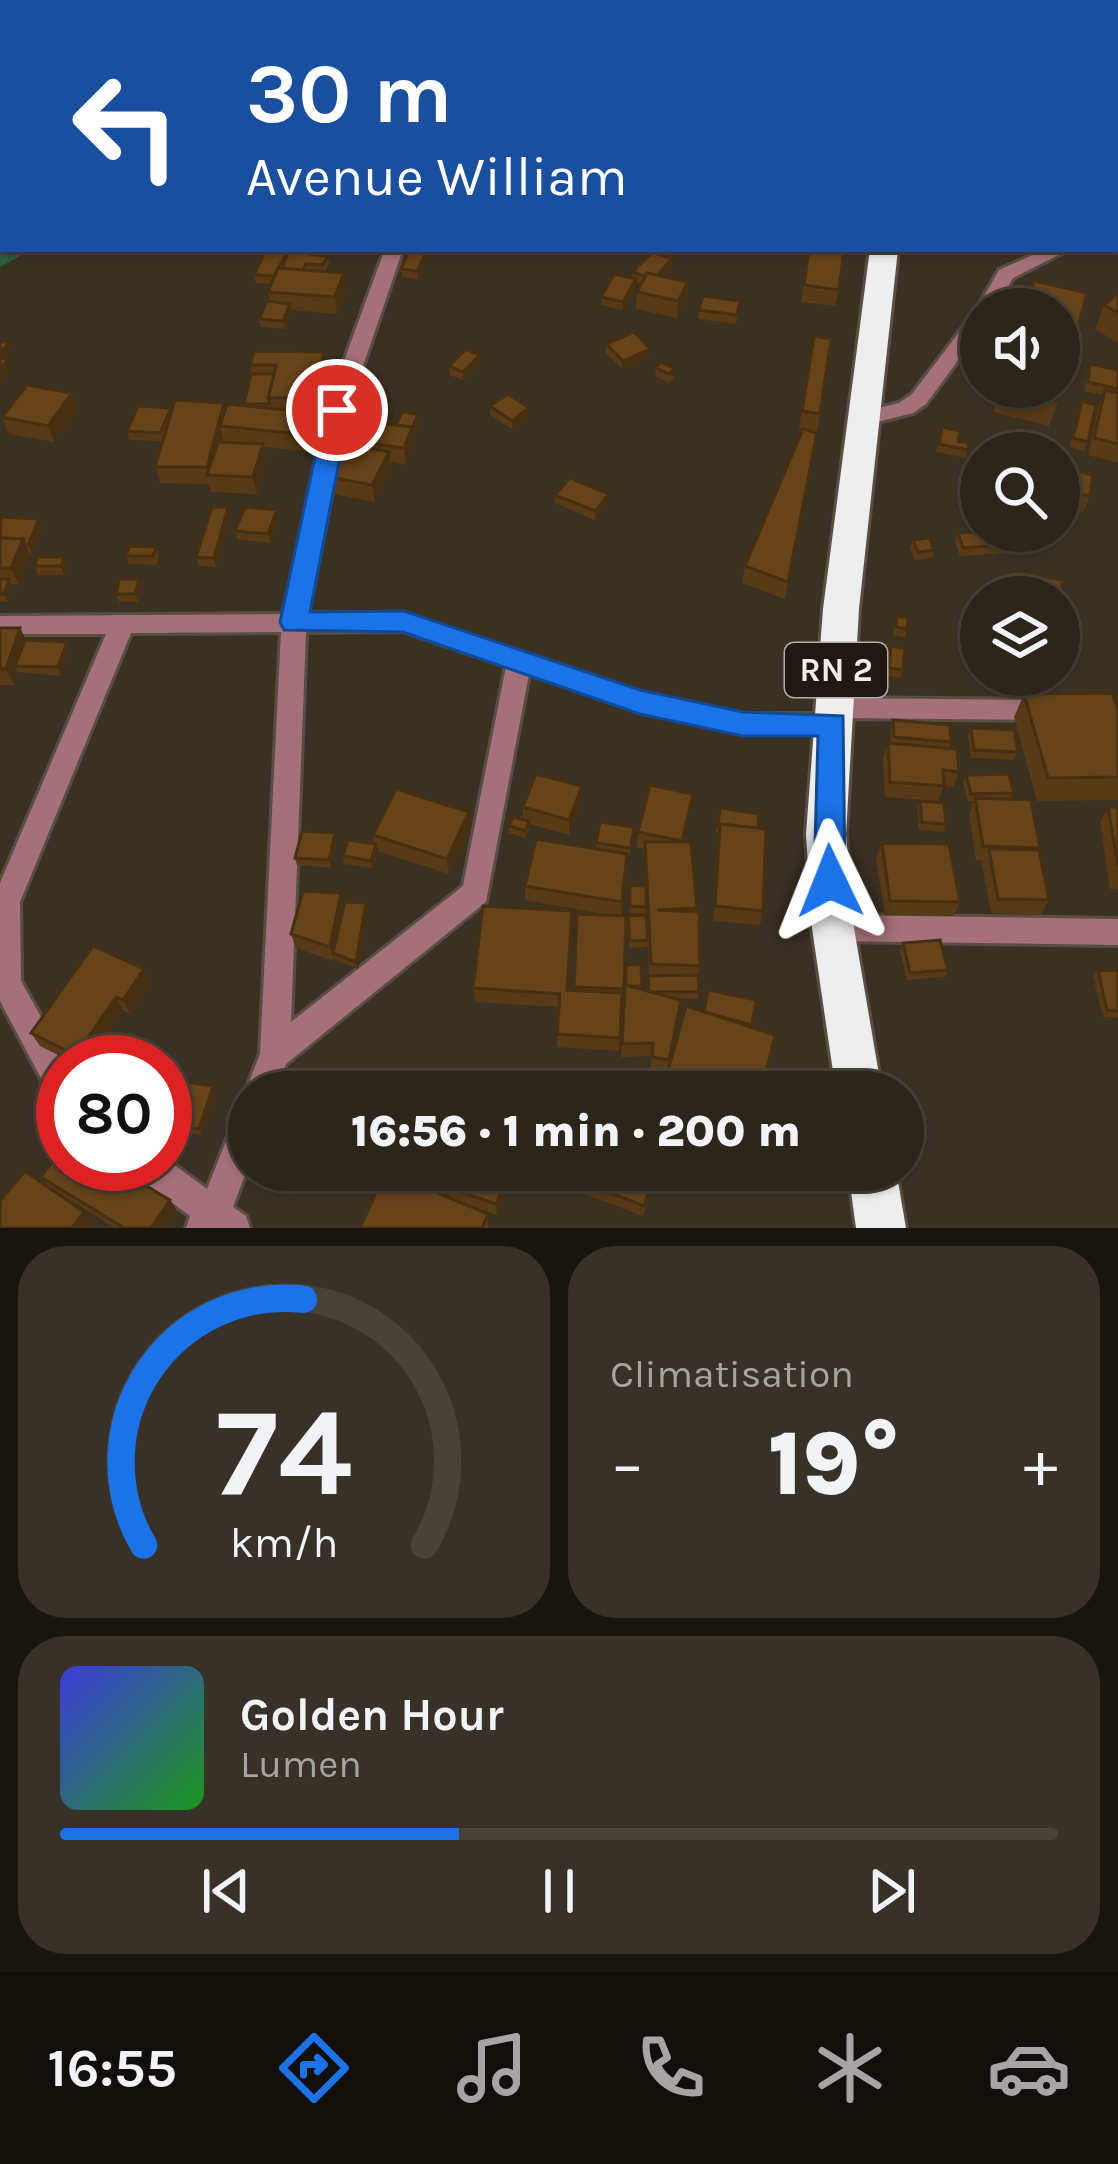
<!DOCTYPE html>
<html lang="fr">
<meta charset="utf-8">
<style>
:root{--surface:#2c251a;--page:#383127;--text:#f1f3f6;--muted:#a6a5a2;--line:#484239;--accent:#1a73e8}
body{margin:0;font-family:Karla,sans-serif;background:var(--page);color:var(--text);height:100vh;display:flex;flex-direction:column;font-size:45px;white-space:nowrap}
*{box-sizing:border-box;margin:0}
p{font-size:39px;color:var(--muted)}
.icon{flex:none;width:66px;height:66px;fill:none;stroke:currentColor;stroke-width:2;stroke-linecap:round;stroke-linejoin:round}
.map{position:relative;height:1228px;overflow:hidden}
.sheet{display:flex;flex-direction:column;gap:18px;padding:18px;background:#18140e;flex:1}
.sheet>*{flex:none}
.top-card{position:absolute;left:0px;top:0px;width:1119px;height:252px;box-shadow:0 3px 9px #0004,0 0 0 3px var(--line);background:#1a4fa0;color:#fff;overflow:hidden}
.controls{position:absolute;left:960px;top:288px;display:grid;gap:24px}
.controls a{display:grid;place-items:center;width:120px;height:120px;border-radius:50%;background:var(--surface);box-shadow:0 3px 9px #0004,0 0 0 3px var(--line);font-size:60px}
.speed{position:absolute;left:36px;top:1035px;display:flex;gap:24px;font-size:60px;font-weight:700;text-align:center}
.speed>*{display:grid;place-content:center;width:156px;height:156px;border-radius:50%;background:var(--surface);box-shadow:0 3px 9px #0004,0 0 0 3px var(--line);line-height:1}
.speed .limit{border:18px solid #d22;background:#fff;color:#111}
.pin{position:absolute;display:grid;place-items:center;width:102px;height:102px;color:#fff;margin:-51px;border:6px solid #fff;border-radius:50%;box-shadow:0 3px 12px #0007}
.me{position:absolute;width:132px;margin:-66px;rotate:358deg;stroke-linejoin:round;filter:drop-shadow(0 0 9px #0008)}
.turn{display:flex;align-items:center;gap:42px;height:252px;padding:0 48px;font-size:54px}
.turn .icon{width:156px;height:156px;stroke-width:2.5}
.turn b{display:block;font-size:84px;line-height:102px}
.big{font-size:90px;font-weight:800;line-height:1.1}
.sheet .tile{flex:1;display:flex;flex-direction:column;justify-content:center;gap:18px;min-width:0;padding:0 42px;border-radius:48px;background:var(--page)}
.sheet .dial{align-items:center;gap:0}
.dial svg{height:312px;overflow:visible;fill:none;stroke:var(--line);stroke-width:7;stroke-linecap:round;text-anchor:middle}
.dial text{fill:var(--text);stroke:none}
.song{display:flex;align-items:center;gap:36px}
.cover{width:144px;height:144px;border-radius:18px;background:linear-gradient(135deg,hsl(240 70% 55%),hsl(120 70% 35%))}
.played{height:12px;border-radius:6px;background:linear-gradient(90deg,var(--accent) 40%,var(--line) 40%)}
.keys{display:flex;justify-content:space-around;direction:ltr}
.heat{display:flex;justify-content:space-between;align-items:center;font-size:66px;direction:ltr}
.sheet .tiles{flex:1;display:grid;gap:18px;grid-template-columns:1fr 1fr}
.tile:last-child{grid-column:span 2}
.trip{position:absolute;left:228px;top:1071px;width:696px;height:120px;border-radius:60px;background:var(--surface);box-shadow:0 3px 9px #0004,0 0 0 3px var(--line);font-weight:800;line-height:120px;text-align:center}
.menu{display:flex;height:192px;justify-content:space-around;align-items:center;background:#120f0a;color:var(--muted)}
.menu .icon{width:84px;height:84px}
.menu .active{color:var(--accent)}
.menu b{font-size:54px;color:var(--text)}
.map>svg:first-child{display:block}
</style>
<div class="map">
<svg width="1118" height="1228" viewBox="0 0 1118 1228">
<rect width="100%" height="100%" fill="#3b3123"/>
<!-- green -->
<polygon fill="#2d5e3c" points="0,0 939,0 3,3 3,249 33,249 0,267"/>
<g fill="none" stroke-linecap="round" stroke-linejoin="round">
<defs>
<g id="street">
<path d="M385 249H403L348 410 308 613H404L640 692 743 714H823L820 708 824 701 833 698 1046 700 1055 703 1059 710 1055 717 1046 720 842 718 845 724 841 731 832 734H743L640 712 529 674 486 902 286 1064 275 1092H249V1103L245 1092 260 1054 281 632 131 633 20 902 21 981 66 1062 63 1103 52 1099 0 1001V883L106 634H0V616L284 614 326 410ZM403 631 506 666 463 886 291 1022 306 632Z"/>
<polygon points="1046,249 1070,249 1013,278 995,309 981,309 981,329 926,404 913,413 865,425 858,423 854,418 858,413 899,403 912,394 976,310 999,270"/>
<polygon points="833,915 1118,919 1118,945 833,941 823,937 819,928 823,919"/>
<polygon points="249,1106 249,1164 233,1207 246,1216 250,1228 186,1228 190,1216 135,1175 130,1164 165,1164 165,1158 207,1189 238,1111"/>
</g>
<g id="highway">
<polygon points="870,249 898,249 859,609 846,834 854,928 882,1092 836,1092 812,928 806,834 823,609"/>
<polygon points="848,1170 896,1170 906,1228 856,1228"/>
</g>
</defs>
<!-- street casing -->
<use href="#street" stroke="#584f42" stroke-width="6"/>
<!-- highway casing -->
<use href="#highway" stroke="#584f42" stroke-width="6"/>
<!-- street -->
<use href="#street" fill="#a5707a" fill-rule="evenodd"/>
<!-- highway -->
<use href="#highway" fill="#eee" fill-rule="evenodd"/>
</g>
<!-- wall -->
<g fill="#583a16">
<polygon points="290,249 319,249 316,254 328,256 329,264 325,272 346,290 337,314 292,310 285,329 261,327 259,319 270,302 268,292 271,284 256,283 254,275 286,254 286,258"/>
<polygon points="654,249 682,249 671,263 671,268 663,277 688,282 687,299 677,318 636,309 637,292 641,284 636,282 636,288 623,310 601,305 601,297 632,278 633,272 654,253"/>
<polygon points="809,249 839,290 835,306 801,302"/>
<polygon points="427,260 418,279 402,277 401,269"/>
<polygon points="1118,293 1118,343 1095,329 1104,305"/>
<polygon points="740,301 736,324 698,319 699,310"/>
<polygon points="814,336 831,339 817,431 803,429 817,433 785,599 742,583 745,566 803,429 799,428"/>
<polygon points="606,344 650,349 650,357 622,369 606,353"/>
<polygon points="480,363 463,380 450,375 449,366"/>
<polygon points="1090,364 1118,370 1118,463 1088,455 1098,407 1103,395 1084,391"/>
<polygon points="250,365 327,369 317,413 321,430 313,452 264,447 267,461 257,494 211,492 209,484 160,483 155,467 162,441 129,440 127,431 171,408 224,403 226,409 244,406 252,374"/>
<polygon points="656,368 675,377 669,383 655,376"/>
<polygon points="1001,387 1058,401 1049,426 993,412"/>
<polygon points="72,393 78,410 54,442 9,434 2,417"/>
<polygon points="1082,401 1088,442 1084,451 1070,447"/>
<polygon points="490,406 530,417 512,429 490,415"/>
<polygon points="419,423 413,436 414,444 406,465 391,462 392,469 375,502 328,493 325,476 340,449 338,439 396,425"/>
<polygon points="942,427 968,450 966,458 936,452"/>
<polygon points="1059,467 1090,496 1083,513 1059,507"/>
<polygon points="609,494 608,503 595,520 555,503 555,495"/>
<polygon points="277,510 279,519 270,543 237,539 235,531"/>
<polygon points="230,516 216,567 199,566 196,557"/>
<polygon points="0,519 39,519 43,528 32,553 29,553 30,556 19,585 12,584 13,588 8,602 0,602"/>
<polygon points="958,533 1026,543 1023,552 960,556 955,542"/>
<polygon points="913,540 934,550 932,558 915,560 910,549"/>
<polygon points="156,547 159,556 156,565 129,564 126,556"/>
<polygon points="35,566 67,566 64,575 38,575"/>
<polygon points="1011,571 1062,580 1059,657 1059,597 1005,597 1005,588"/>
<polygon points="139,579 142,587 138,602 119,602 116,594"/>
<polygon points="897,616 907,629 905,638 893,635"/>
<polygon points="0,628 20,628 26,640 67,642 70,650 61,676 18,672 14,685 0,685"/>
<polygon points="891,646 903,670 900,678 887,676"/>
<polygon points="1024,694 1118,710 1118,800 1037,801 1014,717"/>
<polygon points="893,720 951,742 949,748 959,772 953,787 944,786 938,801 885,797 883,759 888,743 891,743 890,728"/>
<polygon points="971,728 1018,752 1014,760 971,758 968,736"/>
<polygon points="966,775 1014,793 1011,799 1040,848 1039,850 1049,900 1041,915 991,913 982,864 984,861 976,860 969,813 974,801 968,801 963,783"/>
<polygon points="582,786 581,802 569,835 529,824 529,829 525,838 509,833 509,826 523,820 523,807"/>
<polygon points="693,794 683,842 697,908 700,966 698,978 699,992 698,999 678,999 667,1073 650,1070 652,1056 621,1057 626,965 641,964 641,990 648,991 649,976 648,944 647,947 629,948 628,916 647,922 646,900 645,914 629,913 630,885 645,886 645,849 637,847 638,832"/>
<polygon points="920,801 946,824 943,832 919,830 917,809"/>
<polygon points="1108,807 1118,807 1118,889 1110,889 1100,822"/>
<polygon points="720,808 758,828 763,911 760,925 713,921 718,833 716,832"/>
<polygon points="471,827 449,874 378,851 373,868 344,864 343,856 374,844 373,835"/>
<polygon points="634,827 630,856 627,855 621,916 624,989 619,1051 557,1047 559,1007 475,1002 473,988 574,990 577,914 615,916 525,900 525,886 596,849 596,843"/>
<polygon points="335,833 337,841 331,868 297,865 295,858"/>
<polygon points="882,843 960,902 953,916 885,915 876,858"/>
<polygon points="341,893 344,905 366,903 368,910 358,969 335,960 334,957 334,961 296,948 291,934"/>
<polygon points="903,943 948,970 945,977 907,980 900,951"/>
<polygon points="144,969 151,983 130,1014 123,1010 89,1062 72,1062 40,1046 31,1033"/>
<polygon points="1098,970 1118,971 1118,1018 1103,1017 1093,977"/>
<polygon points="756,1000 752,1027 761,1092 661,1092 668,1071 704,1012"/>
<polygon points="213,1086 216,1092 202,1135 165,1129 165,1101"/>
<polygon points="282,1170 370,1170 362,1193"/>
<polygon points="391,1170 515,1170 497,1215 458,1202 488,1214 488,1228 360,1228 392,1174"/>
<polygon points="656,1175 643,1216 571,1189 571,1178"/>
<polygon points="41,1177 170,1200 177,1211 166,1228 115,1228 51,1188"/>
</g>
<!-- shaded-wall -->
<g fill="#472f12">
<polygon points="676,249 682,249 671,263 671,268 652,288 653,279 671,260 672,255"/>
<polygon points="426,252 427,260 418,279 417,271"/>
<polygon points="344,273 346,290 337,314 335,297"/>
<polygon points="636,279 636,288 623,310 623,302"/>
<polygon points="688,282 687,299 677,318 678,301"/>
<polygon points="290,304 292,312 285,329 283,321"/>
<polygon points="9,343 12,351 3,362 0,353"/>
<polygon points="650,349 650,357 622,369 623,361"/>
<polygon points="324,352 327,369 316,415 313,398"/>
<polygon points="480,355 480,363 463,380 463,372"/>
<polygon points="8,359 12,368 0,384 0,370"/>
<polygon points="72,393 78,410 54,442 48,426"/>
<polygon points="224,403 228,420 220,426 223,439 213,475 209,475 207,467"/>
<polygon points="529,408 530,417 512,429 512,421"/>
<polygon points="318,413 321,430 313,452 310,435"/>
<polygon points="418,414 419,423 413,436 414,444 406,465 404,448"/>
<polygon points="263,444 267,461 257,494 253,477"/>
<polygon points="389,452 392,469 375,502 372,485"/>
<polygon points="609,494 608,503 595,520 595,511"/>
<polygon points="228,507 230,516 216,567 214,558"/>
<polygon points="277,510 279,519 270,543 268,534"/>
<polygon points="39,519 43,528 32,553 28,545"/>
<polygon points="23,539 30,556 19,585 11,568"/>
<polygon points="64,557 67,566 64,575 61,566"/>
<polygon points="9,579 13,588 8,602 4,594"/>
<polygon points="139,579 142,587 138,602 135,594"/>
<polygon points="20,628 28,644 15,666 18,672 14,685 6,669"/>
<polygon points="67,642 70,650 61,676 58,667"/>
<polygon points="582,786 581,802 569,835 569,820"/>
<polygon points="469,812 471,827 449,874 447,859"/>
<polygon points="335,833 337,841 331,868 329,860"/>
<polygon points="376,844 378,851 373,868 371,861"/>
<polygon points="341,893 345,908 333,953 334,961 330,947"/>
<polygon points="366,903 368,910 358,969 356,962"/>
<polygon points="144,969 151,983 130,1014 123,1000"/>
<polygon points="116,997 123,1010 89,1062 81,1062 76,1055"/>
<polygon points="213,1086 216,1092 202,1135 199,1129"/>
<polygon points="363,1170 370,1170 362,1193 359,1182"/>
<polygon points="509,1170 515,1170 497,1215 496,1204"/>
<polygon points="170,1200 177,1211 166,1228 151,1228"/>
<polygon points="84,1212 94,1223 90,1228 72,1228"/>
</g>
<!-- building -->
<g fill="#664319" stroke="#472f12" stroke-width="3">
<polygon points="290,249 312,249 309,254 328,256 323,265 306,264 303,270 282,268"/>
<polygon points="654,249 676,249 672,255"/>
<polygon points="809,249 844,249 839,290 804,285"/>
<polygon points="410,250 426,252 417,271 401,269"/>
<polygon points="265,252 286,254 274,276 254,275"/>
<polygon points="652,252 672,259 657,275 647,273 645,277 633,272"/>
<polygon points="278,268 344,273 335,297 268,292"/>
<polygon points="647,273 688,282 678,301 637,292"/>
<polygon points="614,274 636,279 623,302 601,297"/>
<polygon points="1034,281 1087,293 1058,401 1001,387 1059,387 1059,309 1026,309"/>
<polygon points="1118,293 1118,313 1104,305"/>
<polygon points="703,296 740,301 737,315 699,310"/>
<polygon points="267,301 290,304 283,321 259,319"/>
<polygon points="634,332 650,349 623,361 606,344"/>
<polygon points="814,336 831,339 820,414 802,411"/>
<polygon points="0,341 9,343 0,353"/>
<polygon points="466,349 480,355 463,372 449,366"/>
<polygon points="254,351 324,352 313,398 268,398 276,365 250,365"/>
<polygon points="0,358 8,359 0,370"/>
<polygon points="661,362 675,368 669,374 656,368"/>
<polygon points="1090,364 1118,370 1118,389 1088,382"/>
<polygon points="251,374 274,374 268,398 270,404 244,404"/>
<polygon points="27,385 72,393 48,426 2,417"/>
<polygon points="1105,390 1118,393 1118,444 1094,438"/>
<polygon points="508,394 529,408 512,421 490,406"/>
<polygon points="175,400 224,403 207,467 155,467"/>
<polygon points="1082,401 1096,405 1088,442 1073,438"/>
<polygon points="227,404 318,413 310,435 220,426"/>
<polygon points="138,406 171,408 160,433 127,431"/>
<polygon points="402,412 418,414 411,431 412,427 396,425"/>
<polygon points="347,419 412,427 404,448 338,439"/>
<polygon points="942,427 960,431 958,441 969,443 968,450 939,444"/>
<polygon points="803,429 817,433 788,582 745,566"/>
<polygon points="218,442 263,444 253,477 207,475"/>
<polygon points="343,443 389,452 372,485 325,476"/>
<polygon points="1059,467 1093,475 1090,496 1059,489"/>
<polygon points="570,478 609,494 595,511 555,495"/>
<polygon points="212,507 228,507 214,558 196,557"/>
<polygon points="245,507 277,510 268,534 235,531"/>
<polygon points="1,517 39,519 28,545 25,545 23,539 0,538"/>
<polygon points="994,531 1021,531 1026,543 963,548 958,533"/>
<polygon points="0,538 23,539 11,568 0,568"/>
<polygon points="929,538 934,550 918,552 913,540"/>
<polygon points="129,546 156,547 153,556 126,556"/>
<polygon points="38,557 64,557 61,566 35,566"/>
<polygon points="1011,571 1062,580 1060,655 1059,597 1010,597"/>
<polygon points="0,579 9,579 4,594 0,594"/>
<polygon points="119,579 139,579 135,594 116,594"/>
<polygon points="897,616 908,618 907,629 896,627"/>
<polygon points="0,628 20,628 6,669 0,669"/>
<polygon points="25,640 67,642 58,667 15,666"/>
<polygon points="891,646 905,648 903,670 889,668"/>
<polygon points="1112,693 1118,710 1118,777 1048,778 1024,694"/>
<polygon points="893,720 950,725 951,742 894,737"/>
<polygon points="971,728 1014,730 1018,752 974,750"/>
<polygon points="888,743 957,749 959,772 943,770 944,786 890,782"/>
<polygon points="536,774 582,786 569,820 523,807"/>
<polygon points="1009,774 1014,793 971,794 966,775"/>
<polygon points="650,785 693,794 682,841 638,832"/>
<polygon points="396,789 469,812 447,859 373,835"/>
<polygon points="975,798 1031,800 1040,848 983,846"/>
<polygon points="920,801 944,803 946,824 922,822"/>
<polygon points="1108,807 1118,807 1118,867"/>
<polygon points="720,808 759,814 758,828 718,825"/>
<polygon points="513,817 529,821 525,831 509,826"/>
<polygon points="600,822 634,827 631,848 596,843"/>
<polygon points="720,824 766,829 763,911 715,906"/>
<polygon points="302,831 335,833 329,860 295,858"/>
<polygon points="536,839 627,854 622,902 525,886"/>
<polygon points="348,840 376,844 371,861 343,856"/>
<polygon points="645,842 691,842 697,908 657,910 699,912 700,966 651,964"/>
<polygon points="882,843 949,844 960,902 890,901"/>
<polygon points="989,849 1039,850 1049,900 998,899"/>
<polygon points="630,885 646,886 646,907 630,906"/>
<polygon points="303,891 341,893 330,947 291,934"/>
<polygon points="345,902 366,903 356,962 333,953"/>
<polygon points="483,906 572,911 567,990 622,993 620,1038 557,1034 560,994 473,988"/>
<polygon points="577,914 626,916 624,989 574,987"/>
<polygon points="646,915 648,940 630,941 628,916"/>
<polygon points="940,940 948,970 910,973 903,943"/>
<polygon points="93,946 144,969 123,1000 116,997 76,1055 31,1033"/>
<polygon points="641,964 642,986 626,986 626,965"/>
<polygon points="1098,970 1118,971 1118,1011 1107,1010"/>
<polygon points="698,975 699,992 649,992 648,976"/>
<polygon points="625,985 681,1000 669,1060 652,1057 653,1043 622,1044"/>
<polygon points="708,990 756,1000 752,1025 704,1012"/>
<polygon points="686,1006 775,1035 761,1092 733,1092 668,1071"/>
<polygon points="304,1077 359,1092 298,1092"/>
<polygon points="172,1080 213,1086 199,1129 165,1123 165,1101"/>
<polygon points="664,1080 708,1092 661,1092"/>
<polygon points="63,1147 63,1164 109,1164 170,1200 151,1228 124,1228 41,1177"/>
<polygon points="318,1170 363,1170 359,1182"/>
<polygon points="396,1170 509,1170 496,1204"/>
<polygon points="574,1170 656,1170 644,1206 571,1178"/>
<polygon points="25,1171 84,1212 72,1228 0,1228 0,1201"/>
<polygon points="386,1171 488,1214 482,1228 360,1228"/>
</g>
<!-- route -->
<polygon fill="#1a73e8" stroke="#114b97" stroke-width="3" points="337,401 349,410 310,612 404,611 640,690 743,712 843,716 845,881 841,891 818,891 814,881 818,736 743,736 640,714 403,632 284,630 280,622 325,410"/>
<g text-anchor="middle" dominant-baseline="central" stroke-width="12" stroke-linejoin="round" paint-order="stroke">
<!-- shield labels -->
<rect fill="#1e1a13" stroke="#b3aea5" stroke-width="3" x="785" y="643" width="102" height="54" rx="9"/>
<g font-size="33" font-weight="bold" fill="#f3ede4">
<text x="836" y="670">RN 2</text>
</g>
</g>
</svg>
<div class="controls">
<a><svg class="icon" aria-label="sound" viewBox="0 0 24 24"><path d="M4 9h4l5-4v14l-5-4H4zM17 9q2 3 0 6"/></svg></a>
<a><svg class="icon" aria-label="search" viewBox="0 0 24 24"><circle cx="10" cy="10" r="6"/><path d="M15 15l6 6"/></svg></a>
<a><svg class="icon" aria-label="layers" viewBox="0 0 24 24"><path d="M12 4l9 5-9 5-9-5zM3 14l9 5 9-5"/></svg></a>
</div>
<div class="speed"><div class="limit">80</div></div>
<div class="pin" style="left:337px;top:410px;background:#d93025"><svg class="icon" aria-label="arrive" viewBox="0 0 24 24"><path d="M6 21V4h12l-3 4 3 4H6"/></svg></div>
<svg class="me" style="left:830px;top:881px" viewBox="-20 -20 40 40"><path d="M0-17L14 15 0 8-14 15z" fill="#1a73e8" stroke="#fff" stroke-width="4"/></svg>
<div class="trip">16:56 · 1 min · 200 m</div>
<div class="top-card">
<div class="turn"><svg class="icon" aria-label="left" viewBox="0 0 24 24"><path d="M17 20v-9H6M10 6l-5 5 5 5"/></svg><div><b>30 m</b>Avenue William</div></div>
</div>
</div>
<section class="sheet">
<div class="tiles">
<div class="tile dial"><svg viewBox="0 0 100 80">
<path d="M14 69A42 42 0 1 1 86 69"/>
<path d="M14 69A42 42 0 0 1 55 6" stroke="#1a73e8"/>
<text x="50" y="56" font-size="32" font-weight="700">74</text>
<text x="50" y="72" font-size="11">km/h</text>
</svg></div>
<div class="tile"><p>Climatisation</p>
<div class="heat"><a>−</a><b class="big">19°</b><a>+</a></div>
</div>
<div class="tile">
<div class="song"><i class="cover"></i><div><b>Golden Hour</b><p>Lumen</p></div></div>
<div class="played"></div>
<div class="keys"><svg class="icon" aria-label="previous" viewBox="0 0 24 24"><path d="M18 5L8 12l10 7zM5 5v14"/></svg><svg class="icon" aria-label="pause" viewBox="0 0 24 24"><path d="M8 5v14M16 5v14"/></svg><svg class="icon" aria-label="next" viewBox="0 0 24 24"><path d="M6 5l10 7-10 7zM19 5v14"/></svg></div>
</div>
</div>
</section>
<nav class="menu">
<b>16:55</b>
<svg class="icon active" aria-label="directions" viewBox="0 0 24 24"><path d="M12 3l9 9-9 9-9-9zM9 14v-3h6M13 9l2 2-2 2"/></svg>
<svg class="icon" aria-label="music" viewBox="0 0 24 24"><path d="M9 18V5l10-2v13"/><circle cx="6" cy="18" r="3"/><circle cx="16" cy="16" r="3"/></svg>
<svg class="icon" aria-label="phone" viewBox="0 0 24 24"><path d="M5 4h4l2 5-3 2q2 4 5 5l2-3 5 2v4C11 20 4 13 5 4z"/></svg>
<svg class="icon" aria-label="climate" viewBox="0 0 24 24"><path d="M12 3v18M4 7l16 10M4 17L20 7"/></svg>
<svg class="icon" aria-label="car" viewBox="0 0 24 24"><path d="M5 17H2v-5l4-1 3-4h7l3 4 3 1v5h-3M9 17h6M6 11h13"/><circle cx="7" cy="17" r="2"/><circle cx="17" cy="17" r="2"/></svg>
</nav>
